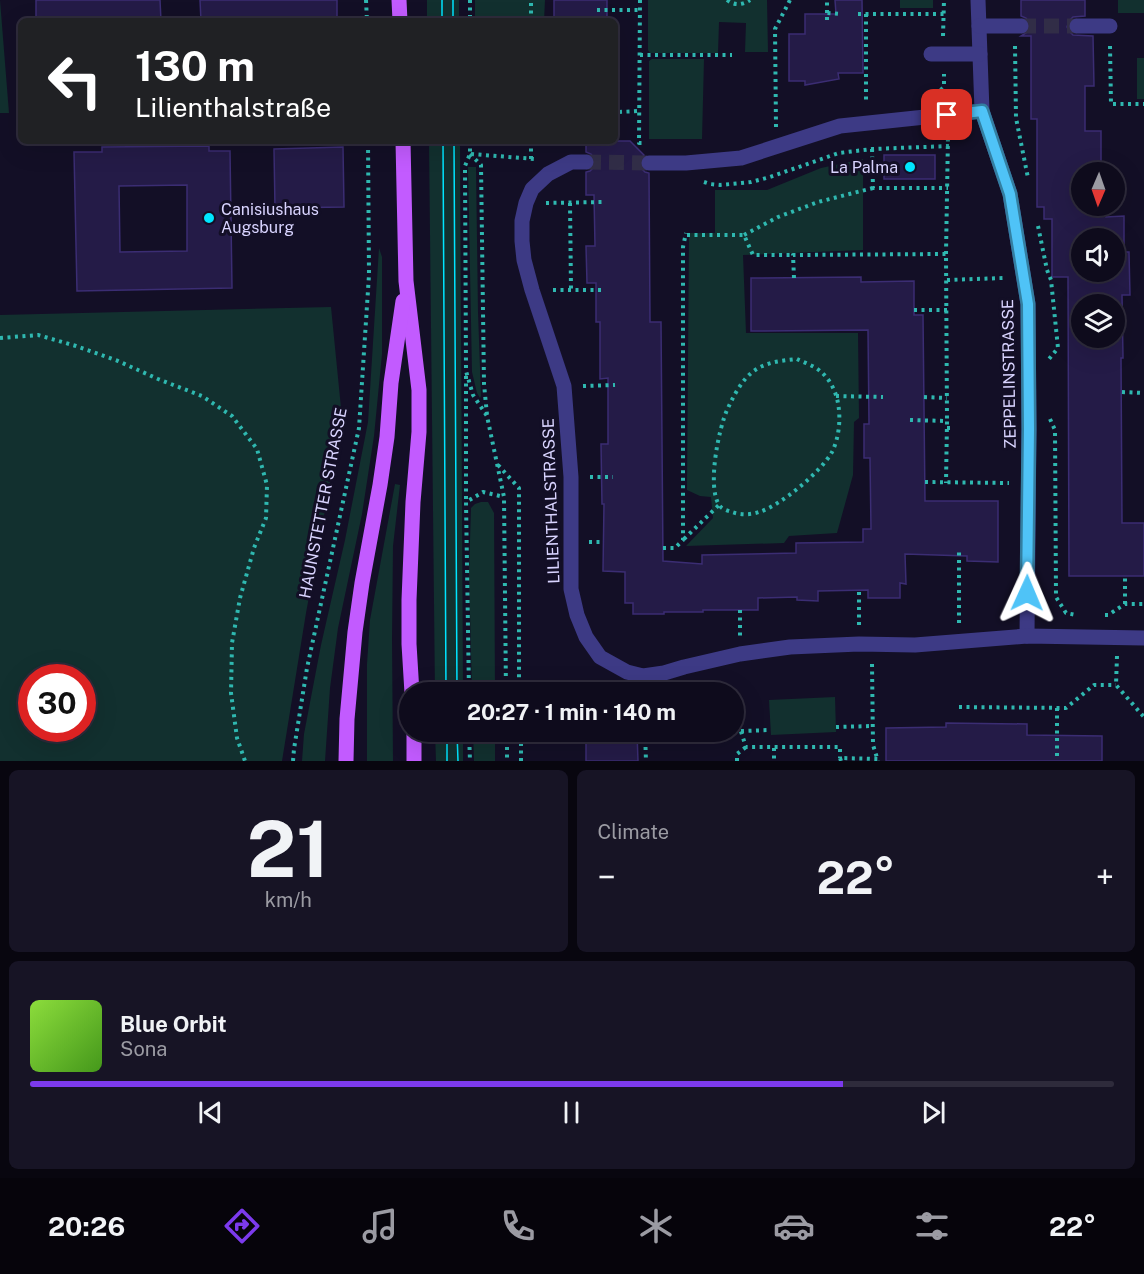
<!DOCTYPE html>
<meta charset="utf-8">
<style>
:root{--surface:#0e0b1c;--page:#171425;--text:#f1f3f6;--muted:#9b9ba3;--line:#2e2b3b;--accent:#7c3aed}
body{margin:0;font-family:"Public Sans",sans-serif;background:var(--page);color:var(--text);height:100vh;display:flex;flex-direction:column;font-size:22px;white-space:nowrap}
*{box-sizing:border-box;margin:0}
p{font-size:20px;color:var(--muted)}
.icon{flex:none;width:33px;height:33px;fill:none;stroke:currentColor;stroke-width:2;stroke-linecap:round;stroke-linejoin:round}
.map{position:relative;height:761px;overflow:hidden}
.side{display:flex;flex-direction:column;gap:9px;padding:9px;background:#08060f;flex:1}
.side>*{flex:none}
.top-card{position:absolute;left:18px;top:18px;width:600px;height:126px;border-radius:9px;box-shadow:0 6px 24px #0002,0 0 0 2px var(--line);background:#202124;color:#fff;overflow:hidden}
.needle{width:39px;rotate:182deg}
.fabs{position:absolute;left:1071px;top:162px;display:grid;gap:12px}
.fabs a{display:grid;place-items:center;width:54px;height:54px;border-radius:50%;background:var(--surface);box-shadow:0 6px 24px #0002,0 0 0 2px var(--line);font-size:30px}
.speed{position:absolute;left:18px;top:664px;display:flex;gap:12px;font-size:30px;font-weight:700;text-align:center}
.speed>*{display:grid;place-content:center;width:78px;height:78px;border-radius:50%;background:var(--surface);box-shadow:0 6px 24px #0002,0 0 0 2px var(--line);line-height:1}
.speed .limit{border:9px solid #d22;background:#fff;color:#111}
.pin{position:absolute;display:grid;place-items:center;width:51px;height:51px;color:#fff;margin:-26px;border-radius:12px;box-shadow:0 3px 9px #0006}
.me{position:absolute;width:66px;margin:-33px;rotate:1deg;stroke-linejoin:round;filter:drop-shadow(0 0 4px #0008)}
.turn{display:flex;align-items:center;gap:21px;height:126px;padding:0 18px;font-size:27px}
.turn .icon{width:78px;height:78px;stroke-width:2.5}
.turn b{display:block;font-size:42px;line-height:51px}
.big{font-size:45px;font-weight:700;line-height:1.1}
.side .widget{flex:1;display:flex;flex-direction:column;justify-content:center;gap:9px;min-width:0;padding:0 21px;border-radius:9px;background:var(--page)}
.side .dial{align-items:center;gap:0}
.dial b{font-size:78px;line-height:1}
.song{display:flex;align-items:center;gap:18px}
.cover{width:72px;height:72px;border-radius:9px;background:linear-gradient(135deg,hsl(90 70% 55%),hsl(100 70% 35%))}
.played{height:6px;border-radius:3px;background:linear-gradient(90deg,var(--accent) 75%,var(--line) 75%)}
.keys{display:flex;justify-content:space-around;direction:ltr}
.heat{display:flex;justify-content:space-between;align-items:center;font-size:33px;direction:ltr}
.side .tiles{flex:1;display:grid;gap:9px;grid-template-columns:1fr 1fr}
.widget:last-child{grid-column:span 2}
.trip{position:absolute;left:399px;top:682px;width:345px;height:60px;border-radius:30px;background:var(--surface);box-shadow:0 6px 24px #0002,0 0 0 2px var(--line);font-weight:700;line-height:60px;text-align:center}
.dock{display:flex;height:96px;justify-content:space-around;align-items:center;background:#06040b;color:var(--muted)}
.dock .icon{width:42px;height:42px}
.dock .active{color:var(--accent)}
.dock b{font-size:27px;color:var(--text)}
.map>svg:first-child{display:block}
</style>
<div class="map">
<svg width="1144" height="761" viewBox="0 0 1144 761">
<rect width="100%" height="100%" fill="#130f26"/>
<!-- green -->
<g fill="#12302f" fill-rule="evenodd">
<polygon points="0,0 9,113 0,113"/>
<rect x="427" y="0" width="32" height="21"/>
<polygon points="475,0 545,0 544,21 475,21"/>
<polygon points="648,0 767,0 768,52 745,52 746,23 719,22 718,53 650,53 648,50"/>
<rect x="900" y="0" width="33" height="8"/>
<rect x="1118" y="0" width="26" height="13"/>
<rect x="1137" y="58" width="7" height="41"/>
<polygon points="652,59 704,59 702,139 649,139 649,61"/>
<polygon points="429,141 460,141 463,693 435,693"/>
<polygon points="863,159 863,250 743,255 746,333 858,333 859,418 854,422 853,475 837,533 789,536 784,543 686,546 713,518 711,497 700,496 687,490 689,233 715,233 715,190 767,190 821,168"/>
<polygon points="468,167 476,167 478,312 481,396 480,398 477,393 472,372"/>
<polygon points="379,248 382,257 382,354 374,436 362,514 338,628 330,688 325,761 302,761 304,734 321,645 345,540 368,422"/>
<path d="M331 307 342 418 306 613 282 761H0V315ZM32 678H82V729H32Z"/>
<polygon points="395,484 400,485 393,546 392,639 393,761 367,761 367,664 370,620"/>
<polygon points="481,502 488,502 494,513 495,693 472,693 469,573 471,508 475,504"/>
<polygon points="835,697 836,732 771,735 769,700"/>
<polygon points="435,732 463,732 463,761 436,761"/>
<polygon points="473,732 495,732 495,761 474,761"/>
</g>
<!-- building -->
<g fill="#241b47" stroke="#3b2d73" stroke-width="1.5" fill-rule="evenodd">
<polygon points="36,0 160,0 161,21 36,21"/>
<polygon points="200,0 337,0 337,21 201,21"/>
<rect x="554" y="0" width="53" height="21"/>
<polygon points="835,0 862,0 863,73 838,73 839,79 805,85 805,81 789,81 789,34 805,34 805,14 836,14"/>
<path d="M1021 0H1085V16L1073 17 1069 21 1067 27 1069 31 1073 35 1093 36 1094 86H1085V131H1101V172H1082V206H1106V217L1124 216V252H1129L1130 295H1122L1123 358H1121L1122 523H1144V576H1069L1068 277H1052V219H1044V207H1037V119H1031V36H1021L1029 31 1031 25 1026 18 1021 16ZM1082 238H1114V272H1082ZM1082 304H1114V338H1082Z"/>
<polygon points="588,141 630,141 644,155 639,162 641,168 645,172 649,173 650,322 661,322 663,561 702,564 702,555 796,553 796,543 863,542 863,529 871,529 870,458 864,458 864,424 869,424 868,330 751,331 751,278 861,277 861,282 914,281 914,315 923,315 925,501 998,501 998,562 967,561 967,556 905,554 906,584 900,583 900,598 868,598 868,590 818,591 818,601 797,600 797,597 758,598 758,610 703,610 703,612 664,612 664,614 633,614 633,603 625,603 625,572 603,571 604,504 602,504 601,444 608,444 608,378 600,379 600,322 596,322 596,283 587,283 586,246 595,246 594,195 586,195 586,172 590,171 594,167 596,161 591,154 586,152 586,143 588,143"/>
<path d="M209 146V151H230L232 288 77 291 74 152H102V147ZM187 185V251L120 252 119 186Z"/>
<polygon points="343,147 344,207 275,208 274,149"/>
<rect x="884" y="155" width="51" height="24"/>
<polygon points="946,723 1027,724 1027,735 1102,736 1102,761 886,761 886,728 946,727"/>
<polygon points="586,732 637,732 638,761 586,761"/>
</g>
<g fill="none" stroke-linecap="round" stroke-linejoin="round">
<!-- minor-tunnel -->
<g stroke="#312d47" stroke-width="15" stroke-dasharray="15 8" stroke-linecap="butt">
<polyline points="1021,26 1077,26"/>
<polyline points="586,162 649,163"/>
</g>
<!-- path -->
<g stroke="#2fb8b0" stroke-width="4" stroke-dasharray="3 4.5" stroke-linecap="butt">
<polyline points="366,0 367,21"/>
<polyline points="470,0 470,21"/>
<polyline points="640,0 639,143 642,143"/>
<path d="M727 0C735 6 742 5 750 0"/>
<polyline points="597,10 640,10"/>
<polyline points="827,13 827,0"/>
<polyline points="858,14 944,14"/>
<polyline points="866,14 866,103"/>
<polyline points="827,20 827,13 840,14"/>
<polyline points="531,21 531,0"/>
<polyline points="943,36 944,0"/>
<polyline points="1015,46 1016,118 1028,178"/>
<polyline points="1110,46 1111,104 1144,104"/>
<polyline points="640,55 732,55"/>
<polyline points="935,95 944,87 944,74"/>
<polyline points="619,112 639,111"/>
<polyline points="776,127 775,29 790,0"/>
<polyline points="470,141 470,154 465,166 466,371 473,395 487,416 504,497 506,693"/>
<polyline points="872,149 873,188 948,188"/>
<polyline points="470,154 481,165 484,384 487,415"/>
<polyline points="471,154 535,159"/>
<polyline points="531,159 531,141"/>
<polyline points="704,182 710,184 720,185 751,182 770,177 839,153 872,149 949,146"/>
<polyline points="546,203 603,202"/>
<polyline points="570,203 571,289"/>
<polyline points="1038,226 1047,270 1051,280 1058,348 1049,359 1049,361"/>
<polyline points="687,235 744,235 753,255 793,255"/>
<polyline points="744,235 778,217 818,202 873,188"/>
<polyline points="946,254 948,135"/>
<polyline points="794,278 793,255 946,254 947,421"/>
<polyline points="947,280 1003,278"/>
<polyline points="553,290 603,290"/>
<polyline points="914,310 947,310"/>
<polyline points="0,338 38,335 76,346 118,361 158,379 202,396 232,416 257,449 267,485 266,518 254,548 240,598 232,643 231,693 237,738 245,761"/>
<path d="M797 359C805 363 815 366 821 372 830 379 836 392 838 403 841 419 839 438 832 452 821 472 780 506 759 512 750 515 740 515 732 512 728 511 722 509 720 506 706 489 719 426 728 408 733 397 739 386 747 377 761 362 779 361 797 359Z"/>
<polyline points="466,376 466,501"/>
<polyline points="583,386 615,385"/>
<polyline points="1122,392 1144,393"/>
<polyline points="836,396 883,397"/>
<polyline points="924,397 947,398"/>
<polyline points="1050,419 1055,430 1056,597 1066,613 1076,615"/>
<polyline points="910,420 947,421 946,483"/>
<polyline points="947,428 954,428"/>
<polyline points="498,465 519,488 519,684 531,693"/>
<polyline points="590,477 613,477"/>
<polyline points="925,482 1009,483"/>
<polyline points="684,539 719,505"/>
<polyline points="589,542 603,542"/>
<polyline points="663,548 675,548 683,540 683,247 686,233"/>
<polyline points="1125,604 1125,576"/>
<polyline points="740,610 740,636"/>
<polyline points="1105,615 1108,615 1125,604 1144,604"/>
<polyline points="959,623 959,551"/>
<polyline points="859,625 859,590"/>
<polyline points="1117,656 1116,685 1144,717"/>
<polyline points="872,664 873,745 878,761"/>
<polyline points="469,693 466,502 483,492 504,497"/>
<polyline points="959,707 1066,708 1094,685 1116,685"/>
<polyline points="1057,708 1057,759"/>
<polyline points="734,710 746,747 840,747 840,758"/>
<polyline points="836,727 873,726"/>
<polyline points="741,731 770,730"/>
<polyline points="469,732 470,761"/>
<polyline points="507,732 507,761"/>
<polyline points="645,732 646,761"/>
<polyline points="774,748 774,761"/>
<polyline points="293,761 294,749 307,668 359,428 369,275 368,141"/>
<polyline points="521,761 521,739 529,732"/>
<polyline points="737,761 737,754 746,747"/>
<polyline points="841,761 840,758 878,759"/>
</g>
<!-- minor -->
<g stroke="#3d3a85" stroke-width="15">
<polyline points="978,0 982,111 1010,194 1028,304 1029,429 1027,636"/>
<polyline points="979,26 1021,26"/>
<polyline points="1077,26 1110,26"/>
<polyline points="931,54 980,54"/>
<polyline points="586,162 571,162 548,174 532,189 526,203 522,221 522,241 524,260 532,290 564,386 571,477 571,589 577,615 586,637 600,657 627,672 643,676 664,673 684,667 740,654 790,647 859,644 915,645 1027,636 1144,638"/>
<polyline points="649,163 686,163 741,158 840,126 982,111"/>
</g>
<!-- major -->
<g stroke="#c25bff" stroke-width="15">
<polyline points="399,0 400,21"/>
<polyline points="403,141 406,281 419,390 419,432 413,502 409,600 409,644 412,693"/>
<polyline points="414,732 414,761"/>
<polyline points="346,761 347,719 355,632 362,583 380,485 387,437 391,383 403,301"/>
</g>
<!-- tram -->
<g stroke="#00e5ff" stroke-width="1.5">
<polyline points="442,0 442,21"/>
<polyline points="453,0 453,21"/>
<polyline points="443,141 446,693"/>
<polyline points="454,141 457,693"/>
<polyline points="447,732 447,761"/>
<polyline points="457,732 458,761"/>
</g>
</g>
<g fill="none" stroke-linecap="round" stroke-linejoin="round">
<defs>
<polyline id="route" points="947,115 982,111 1010,194 1028,304 1029,429 1027,593"/>
</defs>
<!-- route casing -->
<use href="#route" stroke="#337fa1" stroke-width="15"/>
<!-- route -->
<use href="#route" stroke="#4fc3f7" stroke-width="10"/>
</g>
<!-- markers -->
<g fill="#00e5ff" stroke="#130f26" stroke-width="2">
<circle cx="910" cy="167" r="6"/>
<circle cx="209" cy="218" r="6"/>
</g>
<g text-anchor="middle" dominant-baseline="central" stroke-width="6" stroke-linejoin="round" paint-order="stroke">
<!-- poi labels -->
<g font-size="16" fill="#d9d4ff" stroke="#130f26" text-anchor="end">
<text x="898" y="167">La Palma</text>
<text x="221" y="209" text-anchor="start">Canisiushaus<tspan x="221" dy="18">Augsburg</tspan></text>
</g>
<!-- street labels -->
<g font-size="16" fill="#d9d4ff" stroke="#130f26">
<text transform="translate(1009 374) rotate(-91)">ZEPPELINSTRASSE</text>
<text transform="translate(551 501) rotate(-92)">LILIENTHALSTRASSE</text>
<text transform="translate(323 503) rotate(-79)">HAUNSTETTER STRASSE</text>
</g>
</g>
</svg>
<div class="fabs">
<a><svg class="needle" viewBox="-14 -14 28 28"><path d="M0-13l5 13h-10z" fill="#e53935"/><path d="M0 13l5-13h-10z" fill="#9b9ba3"/></svg></a>
<a><svg class="icon" aria-label="sound" viewBox="0 0 24 24"><path d="M4 9h4l5-4v14l-5-4H4zM17 9q2 3 0 6"/></svg></a>
<a><svg class="icon" aria-label="layers" viewBox="0 0 24 24"><path d="M12 4l9 5-9 5-9-5zM3 14l9 5 9-5"/></svg></a>
</div>
<div class="speed"><div class="limit">30</div></div>
<div class="pin" style="left:947px;top:115px;background:#d93025"><svg class="icon" aria-label="arrive" viewBox="0 0 24 24"><path d="M6 21V4h12l-3 4 3 4H6"/></svg></div>
<svg class="me" style="left:1027px;top:593px" viewBox="-20 -20 40 40"><path d="M0-17L14 15 0 8-14 15z" fill="#4fc3f7" stroke="#fff" stroke-width="4"/></svg>
<div class="trip">20:27 · 1 min · 140 m</div>
<div class="top-card">
<div class="turn"><svg class="icon" aria-label="left" viewBox="0 0 24 24"><path d="M17 20v-9H6M10 6l-5 5 5 5"/></svg><div><b>130 m</b>Lilienthalstraße</div></div>
</div>
</div>
<section class="side">
<div class="tiles">
<div class="widget dial"><b>21</b><p>km/h</p></div>
<div class="widget"><p>Climate</p>
<div class="heat"><a>−</a><b class="big">22°</b><a>+</a></div>
</div>
<div class="widget">
<div class="song"><i class="cover"></i><div><b>Blue Orbit</b><p>Sona</p></div></div>
<div class="played"></div>
<div class="keys"><svg class="icon" aria-label="previous" viewBox="0 0 24 24"><path d="M18 5L8 12l10 7zM5 5v14"/></svg><svg class="icon" aria-label="pause" viewBox="0 0 24 24"><path d="M8 5v14M16 5v14"/></svg><svg class="icon" aria-label="next" viewBox="0 0 24 24"><path d="M6 5l10 7-10 7zM19 5v14"/></svg></div>
</div>
</div>
</section>
<nav class="dock">
<b>20:26</b>
<svg class="icon active" aria-label="directions" viewBox="0 0 24 24"><path d="M12 3l9 9-9 9-9-9zM9 14v-3h6M13 9l2 2-2 2"/></svg>
<svg class="icon" aria-label="music" viewBox="0 0 24 24"><path d="M9 18V5l10-2v13"/><circle cx="6" cy="18" r="3"/><circle cx="16" cy="16" r="3"/></svg>
<svg class="icon" aria-label="phone" viewBox="0 0 24 24"><path d="M5 4h4l2 5-3 2q2 4 5 5l2-3 5 2v4C11 20 4 13 5 4z"/></svg>
<svg class="icon" aria-label="climate" viewBox="0 0 24 24"><path d="M12 3v18M4 7l16 10M4 17L20 7"/></svg>
<svg class="icon" aria-label="car" viewBox="0 0 24 24"><path d="M5 17H2v-5l4-1 3-4h7l3 4 3 1v5h-3M9 17h6M6 11h13"/><circle cx="7" cy="17" r="2"/><circle cx="17" cy="17" r="2"/></svg>
<svg class="icon" aria-label="filters" viewBox="0 0 24 24"><path d="M4 7h16M4 17h16"/><circle cx="9" cy="7" r="2"/><circle cx="15" cy="17" r="2"/></svg>
<b>22°</b>
</nav>
